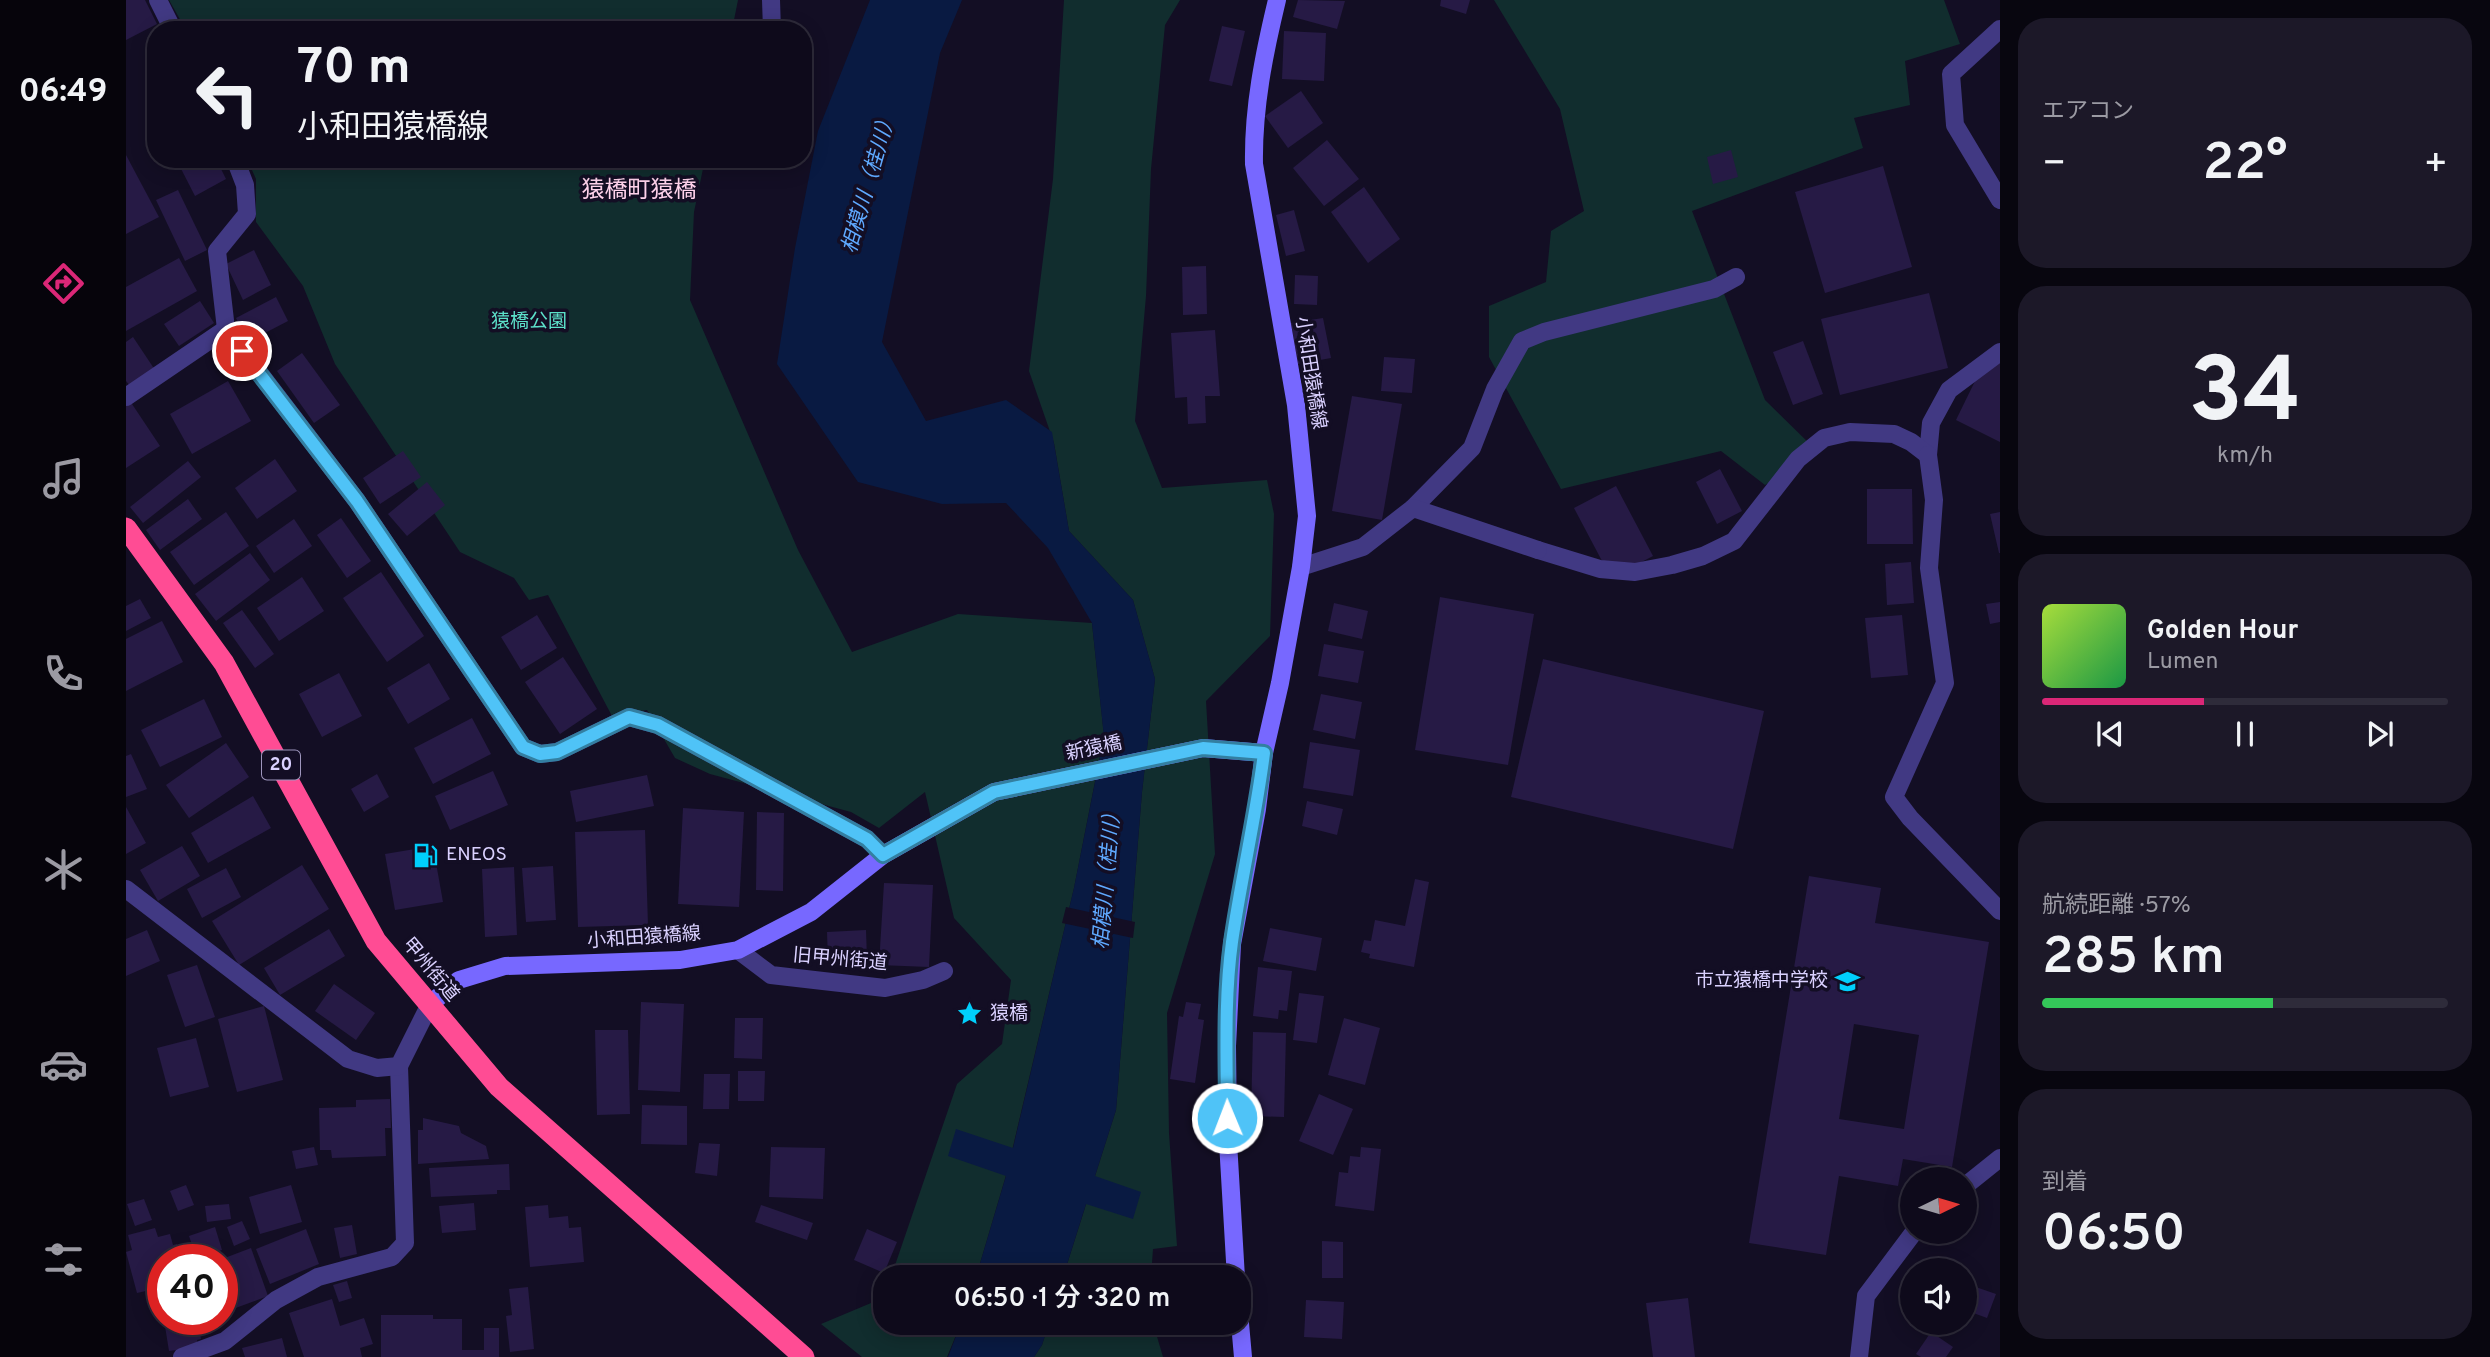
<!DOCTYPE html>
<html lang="ja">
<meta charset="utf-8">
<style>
:root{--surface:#0e0a1b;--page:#1c1828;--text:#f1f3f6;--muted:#9b9aa3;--line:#2e2b3a;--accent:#db2777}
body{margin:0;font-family:Overpass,"Noto Sans JP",sans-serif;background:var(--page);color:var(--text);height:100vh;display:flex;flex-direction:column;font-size:26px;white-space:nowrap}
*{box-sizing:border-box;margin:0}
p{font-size:23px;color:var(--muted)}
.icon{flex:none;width:38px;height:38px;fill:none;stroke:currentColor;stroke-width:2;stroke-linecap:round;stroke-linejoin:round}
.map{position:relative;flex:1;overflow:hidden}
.side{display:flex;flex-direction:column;gap:18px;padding:18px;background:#08060f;width:490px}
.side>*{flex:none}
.hud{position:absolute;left:21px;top:21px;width:665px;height:147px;border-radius:28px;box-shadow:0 4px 18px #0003,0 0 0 2px var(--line);background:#0e0a1b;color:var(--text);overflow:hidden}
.needle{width:46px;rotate:85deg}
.buttons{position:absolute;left:1774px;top:1167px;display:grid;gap:14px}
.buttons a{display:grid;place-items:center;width:77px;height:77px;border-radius:50%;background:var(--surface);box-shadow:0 4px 18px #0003,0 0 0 2px var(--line);font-size:35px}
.speed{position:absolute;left:21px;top:1244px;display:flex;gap:14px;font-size:35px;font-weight:700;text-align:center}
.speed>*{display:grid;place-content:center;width:91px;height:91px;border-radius:50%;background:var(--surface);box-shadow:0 4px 18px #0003,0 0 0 2px var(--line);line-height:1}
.speed .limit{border:10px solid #d22;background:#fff;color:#111}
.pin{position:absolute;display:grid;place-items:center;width:60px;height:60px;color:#fff;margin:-30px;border:4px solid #fff;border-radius:50%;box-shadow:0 2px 7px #0007}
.me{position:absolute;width:77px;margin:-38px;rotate:359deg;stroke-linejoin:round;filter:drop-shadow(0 0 5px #0008)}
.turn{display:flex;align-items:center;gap:24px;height:147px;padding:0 35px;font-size:32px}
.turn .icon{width:91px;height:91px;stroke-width:2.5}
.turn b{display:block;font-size:49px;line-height:60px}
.big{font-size:52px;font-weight:600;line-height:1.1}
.side .widget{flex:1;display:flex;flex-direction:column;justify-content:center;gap:10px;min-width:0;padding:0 24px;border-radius:28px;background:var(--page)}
.side .dial{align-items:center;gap:0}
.dial b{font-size:91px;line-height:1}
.song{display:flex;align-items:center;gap:21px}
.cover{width:84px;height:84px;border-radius:10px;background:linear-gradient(135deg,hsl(80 70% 55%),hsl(140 70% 35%))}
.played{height:7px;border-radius:4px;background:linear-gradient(90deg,var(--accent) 40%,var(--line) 40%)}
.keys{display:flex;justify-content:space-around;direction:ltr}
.heat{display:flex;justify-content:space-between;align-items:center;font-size:38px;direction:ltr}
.charge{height:10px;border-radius:5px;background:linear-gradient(90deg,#34c759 57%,var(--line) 0)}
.trip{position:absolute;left:747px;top:1265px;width:378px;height:70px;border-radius:28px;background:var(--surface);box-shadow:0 4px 18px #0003,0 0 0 2px var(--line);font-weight:600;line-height:70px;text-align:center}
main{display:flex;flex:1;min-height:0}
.tab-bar{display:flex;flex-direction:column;width:126px;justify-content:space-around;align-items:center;background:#06040b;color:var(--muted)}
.tab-bar .icon{width:49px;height:49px}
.tab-bar .current{color:var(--accent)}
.tab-bar b{font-size:32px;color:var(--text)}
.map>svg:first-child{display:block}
</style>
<main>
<nav class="tab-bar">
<b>06:49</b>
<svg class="icon current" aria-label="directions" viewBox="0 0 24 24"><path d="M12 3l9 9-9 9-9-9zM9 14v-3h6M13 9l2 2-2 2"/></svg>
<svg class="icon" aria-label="music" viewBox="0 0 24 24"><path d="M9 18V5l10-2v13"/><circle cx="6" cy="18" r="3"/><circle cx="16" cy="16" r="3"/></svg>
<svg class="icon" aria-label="phone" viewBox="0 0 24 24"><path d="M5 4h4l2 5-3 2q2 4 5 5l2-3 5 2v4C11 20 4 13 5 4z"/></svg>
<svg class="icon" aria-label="climate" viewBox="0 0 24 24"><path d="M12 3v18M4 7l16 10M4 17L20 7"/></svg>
<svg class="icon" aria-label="car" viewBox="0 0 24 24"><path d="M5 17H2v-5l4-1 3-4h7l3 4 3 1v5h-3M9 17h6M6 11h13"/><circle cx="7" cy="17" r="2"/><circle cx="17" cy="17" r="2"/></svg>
<svg class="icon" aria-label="filters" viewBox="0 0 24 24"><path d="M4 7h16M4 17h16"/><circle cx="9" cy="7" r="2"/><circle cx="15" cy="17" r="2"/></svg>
</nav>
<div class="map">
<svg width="1874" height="1357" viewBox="0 0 1874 1357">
<rect width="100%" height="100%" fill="#130e24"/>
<!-- green -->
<g fill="#112d2e">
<polygon points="43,0 612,0 606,30 60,30"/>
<polygon points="938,0 1054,0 1039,25 1025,169 1020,296 1009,421 1036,488 1141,480 1148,514 1144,636 1080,701 1089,854 1041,1013 1043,1133 1051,1246 1027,1249 1025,1277 937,1277 990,1110 1016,792 1029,679 1007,600 943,531 928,443 903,371 927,179"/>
<polygon points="1368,0 1818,0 1834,44 1779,61 1784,105 1728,118 1737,148 1566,211 1639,400 1691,451 1639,485 1595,451 1435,489 1363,357 1363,306 1420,282 1425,231 1458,211 1434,109"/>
<polygon points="121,159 579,159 568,212 564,300 672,550 726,652 832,614 966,623 978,736 948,888 881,1172 850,1277 765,1277 831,1084 876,1044 885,980 828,918 799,792 753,828 725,812 584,774 549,758 521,710 486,716 422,595 403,600 388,578 334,552 209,364 177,286 130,222 130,179"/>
<polygon points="759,1292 760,1323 835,1323 821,1357 736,1357 695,1324 757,1298"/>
<polygon points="923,1323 1027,1323 1037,1357 908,1357 916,1345"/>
</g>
<!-- water -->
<g fill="#091a42">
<polygon points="744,0 836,0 814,53 756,342 800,421 880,400 926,432 943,531 1007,600 1029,679 1016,792 990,1110 969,1176 1015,1192 1007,1219 960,1204 937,1277 850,1277 880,1176 822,1156 830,1129 887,1148 948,888 978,737 966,623 922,548 880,503 816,504 732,482 651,364 669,248 692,131"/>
<polygon points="835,1323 923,1323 916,1345 908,1357 822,1357"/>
</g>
<!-- pier -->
<polygon fill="#130e24" points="940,907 1009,922 1007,938 936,923"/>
<!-- building -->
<g fill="#261a45" fill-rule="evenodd">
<polygon points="0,0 19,0 31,24 0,40"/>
<polygon points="1172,0 1219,1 1211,29 1167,17"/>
<polygon points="1315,0 1344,0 1340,14 1314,6"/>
<polygon points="1096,26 1119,31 1106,86 1083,81"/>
<polygon points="1158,31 1200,33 1198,81 1156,79"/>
<polygon points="1175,91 1197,123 1162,148 1139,116"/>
<polygon points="1201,140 1233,179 1198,206 1167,168"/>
<polygon points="1605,150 1612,177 1587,184 1581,157"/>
<polygon points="0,155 33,217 0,234"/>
<polygon points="50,159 90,159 100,179 69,196"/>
<polygon points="1757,166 1786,267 1699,293 1669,192"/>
<polygon points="1238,187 1274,239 1242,263 1205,212"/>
<polygon points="52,190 81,250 59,261 30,200"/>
<polygon points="1168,210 1179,251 1160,256 1150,215"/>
<polygon points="128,250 145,285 117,300 100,264"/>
<polygon points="53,258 71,291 0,331 0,287"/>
<polygon points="1080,266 1081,314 1057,315 1056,267"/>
<polygon points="1169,275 1192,276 1191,305 1168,304"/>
<polygon points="1803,293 1822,368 1714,395 1695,319"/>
<polygon points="150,297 162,321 122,342 110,318"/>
<polygon points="74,301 88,323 53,346 38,324"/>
<polygon points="1197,318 1205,358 1172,364 1165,323"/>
<polygon points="1089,330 1094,396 1079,396 1080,423 1062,424 1061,397 1049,398 1045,333"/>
<polygon points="7,337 29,370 4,386 0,381 0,342"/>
<polygon points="1677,341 1697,394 1667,405 1647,352"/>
<polygon points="176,353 214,405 188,423 151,371"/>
<polygon points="1258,357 1289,359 1286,393 1255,391"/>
<polygon points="1874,362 1874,442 1830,420 1851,377"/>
<polygon points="102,381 125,421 66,454 44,414"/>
<polygon points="1226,396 1276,404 1256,520 1206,511"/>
<polygon points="4,401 34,446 0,468 0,404"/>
<polygon points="277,451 295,477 254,504 237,478"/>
<polygon points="149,459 171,491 131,519 109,488"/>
<polygon points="62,461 75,477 17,523 4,507"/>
<polygon points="1594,469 1616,511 1591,524 1570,482"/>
<polygon points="301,482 319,505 281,536 262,514"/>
<polygon points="1490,486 1527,556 1485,578 1448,508"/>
<polygon points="1741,489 1786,489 1787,544 1741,544"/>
<polygon points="62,499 76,519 34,550 20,530"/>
<polygon points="100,512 123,546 68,585 44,552"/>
<polygon points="1874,512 1874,553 1873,553 1864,514"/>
<polygon points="215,518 245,561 221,578 191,535"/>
<polygon points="168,519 186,546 148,573 130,546"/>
<polygon points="124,553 144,580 90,621 69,594"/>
<polygon points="1785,562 1788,603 1761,605 1759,564"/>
<polygon points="255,572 298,636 261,662 217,598"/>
<polygon points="176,577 198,611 153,641 131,608"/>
<polygon points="1314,597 1408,614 1382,765 1289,750"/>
<polygon points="14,599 25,618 0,631 0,606"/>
<polygon points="1874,602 1874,622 1864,624 1860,604"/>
<polygon points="1208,603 1242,611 1236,639 1202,631"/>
<polygon points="116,610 148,654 129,668 97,623"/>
<polygon points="411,615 431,648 395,670 375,637"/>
<polygon points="1776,615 1782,675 1745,678 1739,618"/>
<polygon points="36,621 57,662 0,691 0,639"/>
<polygon points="1198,644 1238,651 1232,683 1192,676"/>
<polygon points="437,657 471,709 434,734 399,682"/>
<polygon points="1417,659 1638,711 1607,849 1385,797"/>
<polygon points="303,663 324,699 282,724 261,688"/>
<polygon points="213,673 236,716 196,737 173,694"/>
<polygon points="1195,694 1236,702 1229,739 1187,730"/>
<polygon points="78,699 96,737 34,767 15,730"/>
<polygon points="346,718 365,754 307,784 288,748"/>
<polygon points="1184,742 1234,750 1227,796 1177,788"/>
<polygon points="100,743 123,777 63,818 40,785"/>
<polygon points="5,754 21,789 0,797 0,756"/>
<polygon points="367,771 382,805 324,830 309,796"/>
<polygon points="251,774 263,797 238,812 225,789"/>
<polygon points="521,775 528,806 450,822 444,791"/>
<polygon points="127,796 145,828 82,863 65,833"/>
<polygon points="1181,801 1217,809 1211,835 1176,826"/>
<polygon points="0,807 20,843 0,854"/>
<polygon points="557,808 618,812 613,907 552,904"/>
<polygon points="631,812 658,813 657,891 630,890"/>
<polygon points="519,830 522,925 452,927 449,832"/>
<polygon points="56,846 74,876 32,901 14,870"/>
<polygon points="307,846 317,902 269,910 259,854"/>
<polygon points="176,865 203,909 113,965 86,921"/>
<polygon points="427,866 430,920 400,922 396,868"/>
<polygon points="388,867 391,935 359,937 356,869"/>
<polygon points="100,868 115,897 76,918 61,889"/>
<path d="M1683 876 1755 888 1749 923 1863 942 1826 1167 1777 1159 1772 1186 1713 1176 1700 1255 1623 1243ZM1728 1024 1793 1035 1778 1129 1713 1119Z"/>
<polygon points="1289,879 1303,882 1288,967 1243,958 1244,954 1235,952 1238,940 1245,941 1249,920 1279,926"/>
<polygon points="758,883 807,885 803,967 753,965"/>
<polygon points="1144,928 1196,938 1190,971 1137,961"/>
<polygon points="203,929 219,956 154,995 138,968"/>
<polygon points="21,930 34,961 0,976 0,939"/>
<polygon points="740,930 741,959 702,961 701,932"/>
<polygon points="71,965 89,1017 59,1027 41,975"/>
<polygon points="1132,967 1166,971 1161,1011 1153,1010 1152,1019 1127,1016"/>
<polygon points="208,984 249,1013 230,1040 189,1011"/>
<polygon points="1173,993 1198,996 1191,1043 1167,1040"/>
<polygon points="515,1002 558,1004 554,1092 512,1090"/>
<polygon points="1060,1002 1075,1004 1072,1019 1078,1020 1069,1083 1044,1079 1053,1016 1057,1017"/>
<polygon points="138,1006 157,1080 111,1092 92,1019"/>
<polygon points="609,1018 637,1018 636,1059 608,1058"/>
<polygon points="1218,1018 1254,1028 1239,1085 1202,1075"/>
<polygon points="469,1030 502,1030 504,1114 471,1115"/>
<polygon points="1127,1032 1160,1033 1158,1117 1125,1116"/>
<polygon points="70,1038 83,1087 44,1097 31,1048"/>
<polygon points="612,1071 639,1071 638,1101 612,1101"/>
<polygon points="578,1074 604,1074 603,1109 577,1109"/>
<polygon points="1193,1094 1227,1109 1207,1155 1173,1141"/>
<polygon points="264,1099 265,1128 259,1128 260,1156 206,1158 205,1150 194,1150 193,1108 230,1107 230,1100"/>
<polygon points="516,1105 561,1106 561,1145 515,1144"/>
<polygon points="297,1118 333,1126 335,1133 360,1146 363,1159 292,1164 292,1130 297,1130"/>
<polygon points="573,1143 594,1144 591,1176 569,1173"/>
<polygon points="188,1147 192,1165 170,1169 166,1151"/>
<polygon points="645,1147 699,1148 697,1199 643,1197"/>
<polygon points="1235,1147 1255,1149 1248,1211 1209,1206 1213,1172 1222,1173 1224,1156 1234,1157"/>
<polygon points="383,1164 384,1190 371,1190 371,1194 305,1197 303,1168"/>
<polygon points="60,1185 68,1205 52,1211 44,1191"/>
<polygon points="165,1185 176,1222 134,1234 123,1197"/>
<polygon points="18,1199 26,1220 9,1226 1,1204"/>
<polygon points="348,1203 350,1230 316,1233 313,1206"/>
<polygon points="103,1204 105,1219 81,1222 79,1206"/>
<polygon points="422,1205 423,1218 442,1216 443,1228 455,1227 458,1262 404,1267 399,1207"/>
<polygon points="635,1205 687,1223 681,1240 629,1222"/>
<polygon points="116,1221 124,1239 108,1246 101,1227"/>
<polygon points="226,1225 231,1254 214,1258 208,1228"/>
<polygon points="89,1227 96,1250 71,1259 63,1236"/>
<polygon points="29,1228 32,1237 44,1234 47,1245 51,1244 55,1260 37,1260 37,1287 11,1293 0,1252 6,1250 2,1235"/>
<polygon points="180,1229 193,1264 144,1284 130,1249"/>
<polygon points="741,1229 771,1242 758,1273 728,1260"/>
<polygon points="1196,1241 1217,1242 1217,1278 1196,1278"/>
<polygon points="125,1248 142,1296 96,1313 96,1259"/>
<polygon points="1079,1267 1080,1278 1039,1278 1038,1271"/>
<polygon points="221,1281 226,1298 213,1302 207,1285"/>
<polygon points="1844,1285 1870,1294 1861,1318 1839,1310 1839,1299"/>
<polygon points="402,1287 408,1349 384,1352 380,1316 386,1315 383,1289"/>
<polygon points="1562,1298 1569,1357 1527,1357 1520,1303"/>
<polygon points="206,1299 214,1326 238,1318 247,1344 234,1348 236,1357 178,1357 163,1313"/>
<polygon points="1180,1300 1218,1302 1216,1339 1178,1337"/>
<polygon points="255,1315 307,1315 307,1319 336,1319 336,1350 358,1350 358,1328 373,1328 373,1357 255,1357"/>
<polygon points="38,1320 72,1320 75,1339 71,1340 72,1347 43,1351"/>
<polygon points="1805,1332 1827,1347 1820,1357 1795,1357 1790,1354"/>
<polygon points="156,1338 161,1357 119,1357 116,1348"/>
</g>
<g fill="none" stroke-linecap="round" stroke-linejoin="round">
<!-- lane -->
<g stroke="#413983" stroke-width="18">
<polyline points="32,0 47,30"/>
<polyline points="1874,29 1825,74 1829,125 1874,200"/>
<polyline points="109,159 119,185 121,214 91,251 100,329 231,501 397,747 414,754 431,752 503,717 532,725 741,839 757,855"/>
<polyline points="0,397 100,329"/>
<polyline points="1802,455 1805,423 1823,390 1874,352"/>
<polyline points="1287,508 1346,448 1369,389 1396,341 1418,332 1588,289 1610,277"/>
<polyline points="1412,550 1474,569 1509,572 1546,565 1577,556 1608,541 1672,459 1698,438 1724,432 1768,434 1785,442 1802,455"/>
<polyline points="56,1357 99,1341 150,1300 192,1277 266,1257 279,1243 273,1066"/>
</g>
<!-- street -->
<g stroke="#413983" stroke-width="18">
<polyline points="645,0 646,30"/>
<polyline points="1802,455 1808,500 1803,568 1819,683 1768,797 1784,818 1874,911"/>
<polyline points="1175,567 1237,547 1287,508 1412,550"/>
<polyline points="0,889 222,1059 251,1068 273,1066 304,1004"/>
<polyline points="612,950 645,975 697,981 759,988 797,980 818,971"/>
<polyline points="1839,1186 1874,1158"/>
<polyline points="1733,1357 1740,1296 1788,1232"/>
</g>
<!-- secondary -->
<g stroke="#7768ff" stroke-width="18">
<polyline points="304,1004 333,980 379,966 554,960 612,950 685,912 757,855 868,792 1077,748 1138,753"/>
<path d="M1110 1278 1102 1142 1101 1046 1106 944 1131 809 1138 753 1154 683 1175 567 1181 516 1170 405 1128 164C1127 108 1138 54 1151 0"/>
<polyline points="1113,1312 1117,1357"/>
</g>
<!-- highway -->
<polyline stroke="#ff4c94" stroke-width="21" points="0,528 98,663 250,941 373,1087 678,1357"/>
</g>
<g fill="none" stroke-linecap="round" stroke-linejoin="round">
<defs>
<path id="route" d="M116 351 231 501 397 747 414 754 431 752 503 717 532 725 741 839 757 855 868 792 1077 748 1138 753C1130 817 1115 879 1106 942 1098 1000 1101 1060 1101 1118"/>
</defs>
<!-- route casing -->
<use href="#route" stroke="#337fa1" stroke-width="18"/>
<!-- route -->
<use href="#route" stroke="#4fc3f7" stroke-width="12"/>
</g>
<!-- icons -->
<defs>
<symbol id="fuel-bare" viewBox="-9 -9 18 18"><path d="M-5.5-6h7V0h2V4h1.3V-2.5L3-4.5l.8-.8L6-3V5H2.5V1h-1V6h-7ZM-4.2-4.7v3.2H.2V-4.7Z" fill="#00cffc" stroke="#130e24" stroke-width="2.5" paint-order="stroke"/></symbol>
<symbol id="school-bare" viewBox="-9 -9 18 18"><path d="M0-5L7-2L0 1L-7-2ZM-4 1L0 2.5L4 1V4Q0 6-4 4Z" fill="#00cffc" stroke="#130e24" stroke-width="2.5" paint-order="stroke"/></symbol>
<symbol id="sight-bare" viewBox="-9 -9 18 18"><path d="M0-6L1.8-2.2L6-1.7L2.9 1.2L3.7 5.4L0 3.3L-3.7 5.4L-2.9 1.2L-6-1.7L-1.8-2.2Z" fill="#00cffc" stroke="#130e24" stroke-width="2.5" paint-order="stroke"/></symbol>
</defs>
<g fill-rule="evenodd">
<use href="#fuel-bare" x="282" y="838" width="35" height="35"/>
<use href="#school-bare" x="1704" y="964" width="35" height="35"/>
<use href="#sight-bare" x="826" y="996" width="35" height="35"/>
</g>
<g text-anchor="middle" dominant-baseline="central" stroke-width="7" stroke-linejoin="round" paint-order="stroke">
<!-- shield labels -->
<rect fill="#130e24" stroke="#9e96bd" stroke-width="2" x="136" y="750.5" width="38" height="29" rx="5"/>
<g font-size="18" font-weight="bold" fill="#dad1ff">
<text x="155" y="765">20</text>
</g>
<!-- park labels -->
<g font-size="19" fill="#5ce0c9" stroke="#130e24">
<text x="403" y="322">猿橋公園</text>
</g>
<!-- street labels -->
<g font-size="19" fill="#dad1ff" stroke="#130e24">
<text transform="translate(1184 373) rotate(81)">小和田猿橋線</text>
<text transform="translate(968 749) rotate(-12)">新猿橋</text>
<text transform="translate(518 938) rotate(-4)">小和田猿橋線</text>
<text transform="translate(714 960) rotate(5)">旧甲州街道</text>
<text transform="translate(304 970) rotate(50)">甲州街道</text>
</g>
<!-- poi labels -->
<g font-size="19" fill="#dad1ff" stroke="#130e24" text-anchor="start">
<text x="320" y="855">ENEOS</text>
<text x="1702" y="981" text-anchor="end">市立猿橋中学校</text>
<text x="864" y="1014">猿橋</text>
</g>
<!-- water labels -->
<g font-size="21" font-style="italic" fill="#5fa9ff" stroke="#130e24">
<text transform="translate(744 182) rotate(-74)">相模川（桂川）</text>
<text transform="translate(982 876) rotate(-85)">相模川（桂川）</text>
</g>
<!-- quarter labels -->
<g font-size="23" fill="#ffd3ec" stroke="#130e24">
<text x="513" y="191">猿橋町猿橋</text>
</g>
</g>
</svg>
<div class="buttons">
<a><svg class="needle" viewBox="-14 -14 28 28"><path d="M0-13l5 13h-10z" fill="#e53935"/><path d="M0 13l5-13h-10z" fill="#9b9aa3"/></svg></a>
<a><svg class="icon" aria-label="sound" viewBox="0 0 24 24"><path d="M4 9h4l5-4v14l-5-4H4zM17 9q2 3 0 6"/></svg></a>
</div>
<div class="speed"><div class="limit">40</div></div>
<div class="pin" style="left:116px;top:351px;background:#d93025"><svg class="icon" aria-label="arrive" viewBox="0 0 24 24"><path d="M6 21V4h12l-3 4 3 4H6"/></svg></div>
<svg class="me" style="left:1101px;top:1118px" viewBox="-20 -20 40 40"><circle r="17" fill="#4fc3f7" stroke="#fff" stroke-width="3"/><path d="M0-11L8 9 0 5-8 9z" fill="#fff"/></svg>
<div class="trip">06:50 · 1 分 · 320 m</div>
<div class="hud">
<div class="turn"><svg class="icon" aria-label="left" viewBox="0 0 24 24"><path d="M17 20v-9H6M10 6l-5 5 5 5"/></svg><div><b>70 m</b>小和田猿橋線</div></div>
</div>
</div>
<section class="side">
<div class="widget"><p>エアコン</p>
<div class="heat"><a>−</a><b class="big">22°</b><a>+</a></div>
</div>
<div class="widget dial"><b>34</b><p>km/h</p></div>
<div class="widget">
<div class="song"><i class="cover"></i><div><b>Golden Hour</b><p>Lumen</p></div></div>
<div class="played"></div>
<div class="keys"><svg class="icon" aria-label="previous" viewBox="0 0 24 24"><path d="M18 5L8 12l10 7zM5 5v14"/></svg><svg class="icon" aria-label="pause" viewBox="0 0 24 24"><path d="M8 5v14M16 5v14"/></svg><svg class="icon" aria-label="next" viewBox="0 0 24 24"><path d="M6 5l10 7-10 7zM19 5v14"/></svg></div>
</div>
<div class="widget"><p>航続距離 · 57%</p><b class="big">285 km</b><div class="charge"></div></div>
<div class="widget"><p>到着</p><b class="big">06:50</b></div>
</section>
</main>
